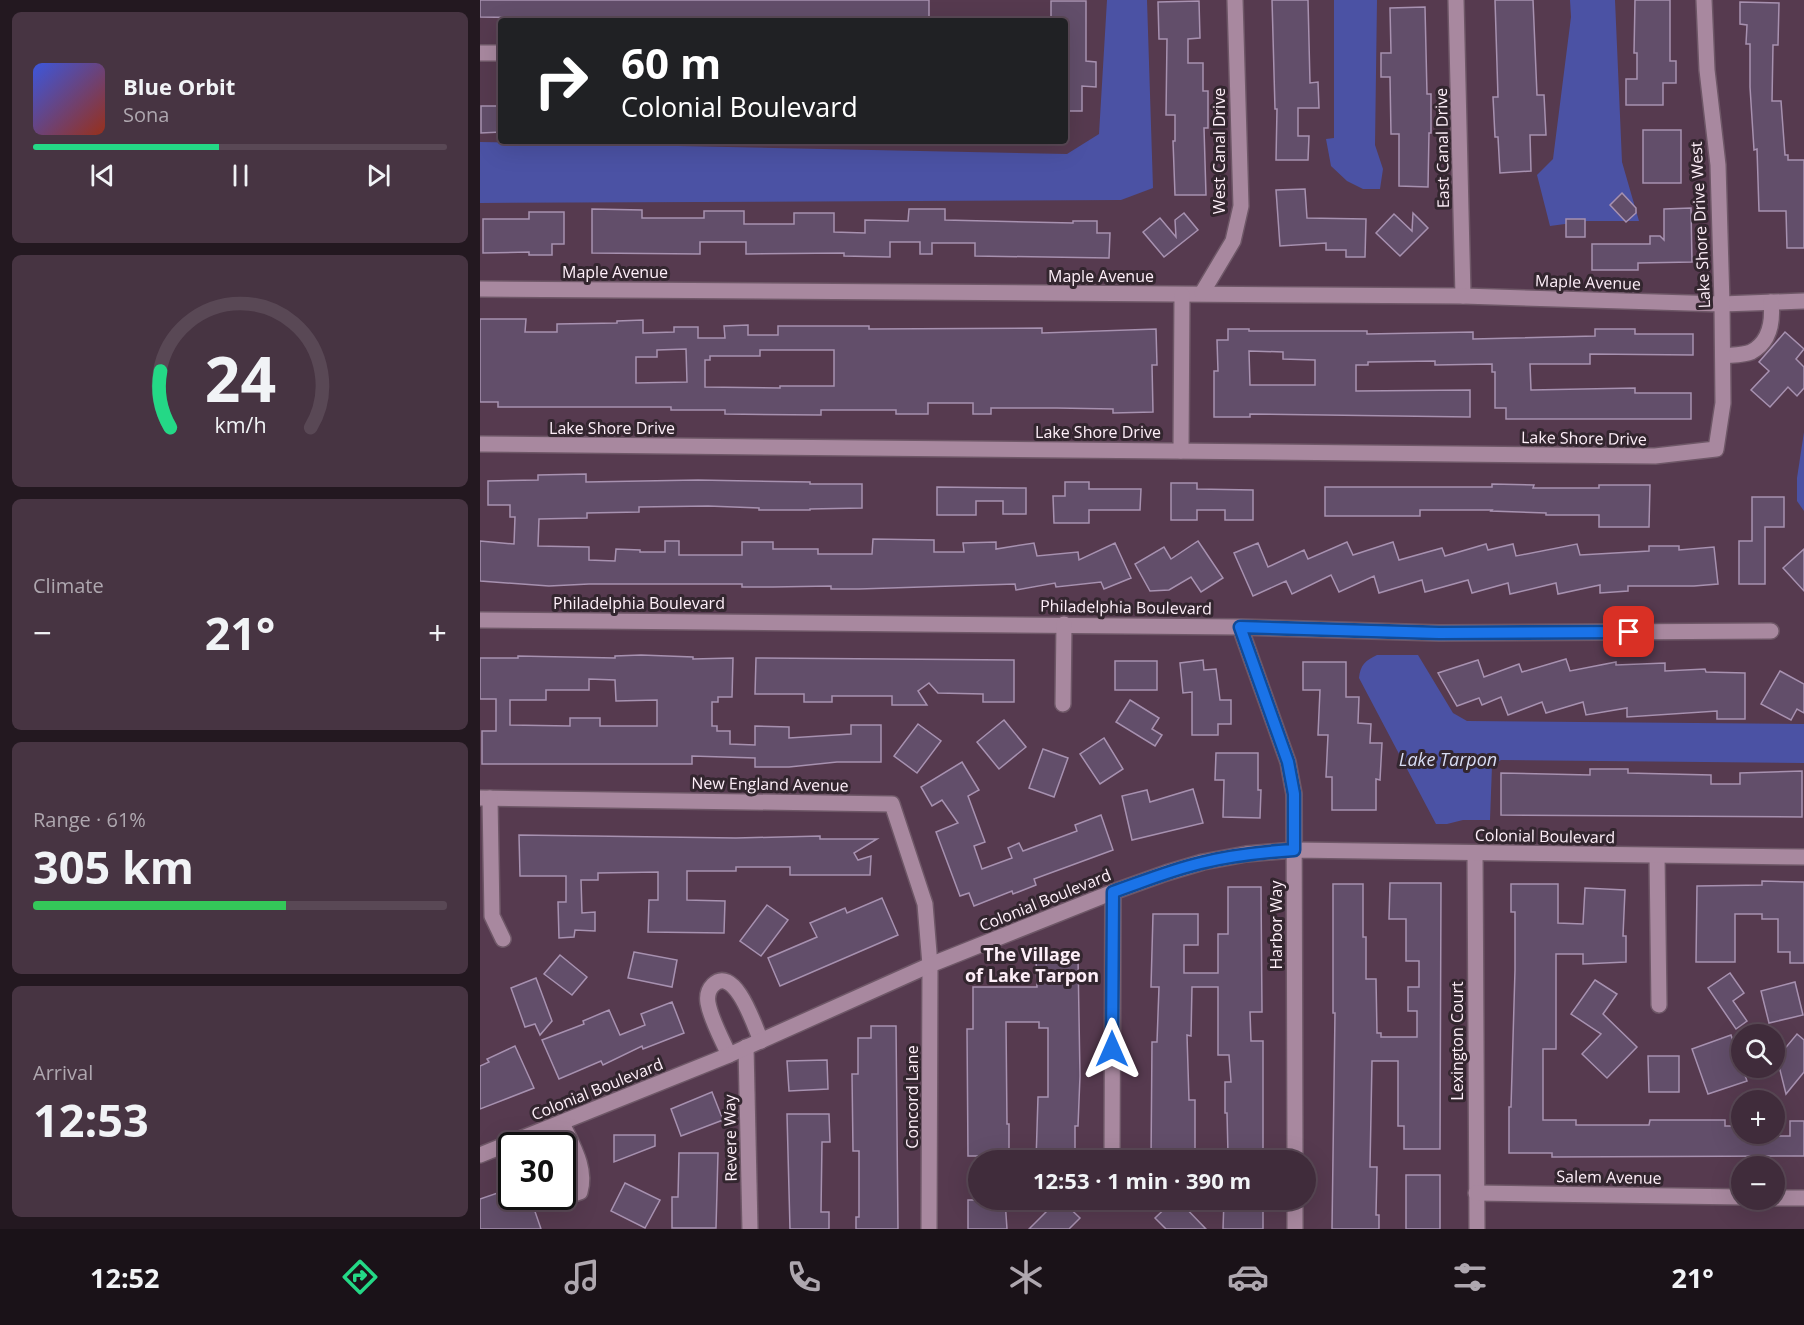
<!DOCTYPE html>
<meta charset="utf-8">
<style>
:root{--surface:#402c3b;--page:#473442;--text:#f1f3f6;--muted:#aea7af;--line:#594855;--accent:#24d886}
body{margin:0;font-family:"Open Sans",sans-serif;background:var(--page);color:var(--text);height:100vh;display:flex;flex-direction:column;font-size:22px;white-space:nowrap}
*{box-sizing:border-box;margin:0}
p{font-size:20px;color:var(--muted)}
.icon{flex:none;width:33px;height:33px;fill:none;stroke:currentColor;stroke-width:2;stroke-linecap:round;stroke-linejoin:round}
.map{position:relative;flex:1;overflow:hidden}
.details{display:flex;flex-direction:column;gap:12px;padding:12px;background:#231820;width:480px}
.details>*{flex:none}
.hud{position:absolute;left:18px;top:18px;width:570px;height:126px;border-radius:6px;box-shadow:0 6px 24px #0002,0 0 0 2px var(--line);background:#202124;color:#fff;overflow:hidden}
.tools{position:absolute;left:1251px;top:1024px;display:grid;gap:12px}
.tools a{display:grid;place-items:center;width:54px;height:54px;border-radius:50%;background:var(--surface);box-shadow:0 6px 24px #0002,0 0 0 2px var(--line);font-size:30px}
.speed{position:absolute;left:18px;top:1132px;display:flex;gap:12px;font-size:30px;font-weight:700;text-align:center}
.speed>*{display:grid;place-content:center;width:78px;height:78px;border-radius:50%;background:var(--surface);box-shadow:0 6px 24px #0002,0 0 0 2px var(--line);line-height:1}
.speed .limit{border:3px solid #111;border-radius:9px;background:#fff;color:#111}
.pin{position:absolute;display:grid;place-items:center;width:51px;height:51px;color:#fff;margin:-26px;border-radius:12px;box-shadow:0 3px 9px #0006}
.me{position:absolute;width:66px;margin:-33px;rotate:0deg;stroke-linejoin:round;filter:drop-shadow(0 0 4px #0008)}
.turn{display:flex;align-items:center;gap:21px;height:126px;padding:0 24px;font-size:27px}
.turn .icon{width:78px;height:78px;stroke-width:2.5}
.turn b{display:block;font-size:42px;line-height:51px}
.big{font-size:45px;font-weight:700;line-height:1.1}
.details .widget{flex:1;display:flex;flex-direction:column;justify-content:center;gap:9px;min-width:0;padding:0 21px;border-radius:9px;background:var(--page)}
.details .dial{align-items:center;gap:0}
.dial svg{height:156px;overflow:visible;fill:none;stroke:var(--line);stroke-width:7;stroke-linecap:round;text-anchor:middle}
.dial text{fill:var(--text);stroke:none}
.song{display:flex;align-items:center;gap:18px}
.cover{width:72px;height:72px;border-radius:9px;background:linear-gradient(135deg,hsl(230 70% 55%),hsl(10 70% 35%))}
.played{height:6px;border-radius:3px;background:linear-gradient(90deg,var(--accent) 45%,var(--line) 45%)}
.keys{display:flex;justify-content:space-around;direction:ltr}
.heat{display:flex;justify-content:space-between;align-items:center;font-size:33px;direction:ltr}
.charge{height:9px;border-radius:4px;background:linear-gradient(90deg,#34c759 61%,var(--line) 0)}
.trip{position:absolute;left:488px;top:1150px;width:348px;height:60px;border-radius:30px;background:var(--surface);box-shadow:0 6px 24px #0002,0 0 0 2px var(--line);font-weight:700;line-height:60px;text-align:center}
.dock{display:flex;height:96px;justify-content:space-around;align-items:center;background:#1a1218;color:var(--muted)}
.dock .icon{width:42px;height:42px}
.dock .active{color:var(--accent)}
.dock b{font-size:27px;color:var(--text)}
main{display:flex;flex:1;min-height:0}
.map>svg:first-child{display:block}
</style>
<main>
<section class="details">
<div class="widget">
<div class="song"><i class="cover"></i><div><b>Blue Orbit</b><p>Sona</p></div></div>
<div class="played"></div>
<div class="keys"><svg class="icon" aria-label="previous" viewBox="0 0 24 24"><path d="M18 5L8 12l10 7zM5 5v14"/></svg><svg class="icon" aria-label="pause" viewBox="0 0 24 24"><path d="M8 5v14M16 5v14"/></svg><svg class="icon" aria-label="next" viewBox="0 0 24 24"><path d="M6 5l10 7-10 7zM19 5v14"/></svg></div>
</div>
<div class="widget dial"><svg viewBox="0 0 100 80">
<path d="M14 69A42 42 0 1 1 86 69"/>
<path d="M14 69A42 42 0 0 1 9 40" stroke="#24d886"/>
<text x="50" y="56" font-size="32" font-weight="700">24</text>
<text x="50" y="72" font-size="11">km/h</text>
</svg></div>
<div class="widget"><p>Climate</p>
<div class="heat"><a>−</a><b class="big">21°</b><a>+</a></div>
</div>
<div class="widget"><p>Range · 61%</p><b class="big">305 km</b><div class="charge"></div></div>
<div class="widget"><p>Arrival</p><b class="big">12:53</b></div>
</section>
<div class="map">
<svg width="1324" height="1229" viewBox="0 0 1324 1229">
<rect width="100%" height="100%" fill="#563a4f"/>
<!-- water -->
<g fill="#4b52a4">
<polygon points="627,0 667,0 673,188 641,200 0,203 0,142 587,154 619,134"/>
<polygon points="854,0 897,0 895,145 903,169 900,189 883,189 867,181 851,166 846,139 854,138"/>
<polygon points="1090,0 1135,0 1142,162 1159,221 1107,221 1070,226 1057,175 1073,159 1091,17"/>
<polygon points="1324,432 1324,511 1317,501 1317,478"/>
<path d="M897 655H938L973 713 987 721 1324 724V763L1021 760 1012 766 1010 820H983L967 824H956L879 678C880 665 886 660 897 655Z"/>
</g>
<!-- building -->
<g fill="#624e6a" stroke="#a791b0" stroke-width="1.5" fill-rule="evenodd">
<polygon points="0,0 449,0 449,21 353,20 353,17 293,17 293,19 241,20 196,19 196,18 97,19 0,17"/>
<polygon points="792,0 828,0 830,83 838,82 839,108 818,108 818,136 829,136 828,160 796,160 797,109 795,109"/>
<polygon points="1015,0 1053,0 1057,95 1064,95 1066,135 1050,135 1051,171 1020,173 1018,137 1015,137 1013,97 1018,97"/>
<polygon points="1155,0 1190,0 1190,61 1196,61 1196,83 1183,83 1183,105 1146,105 1146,79 1157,79 1157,53 1154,53"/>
<polygon points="571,1 606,1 606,61 616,62 616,87 602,86 602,111 585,111 585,21 571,21"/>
<polygon points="719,1 720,38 708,39 708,63 723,63 723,91 728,91 728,128 724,128 726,195 695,195 693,141 695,141 695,115 686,115 687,39 679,39 678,2"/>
<polygon points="1260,2 1299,3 1298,45 1293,45 1292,101 1301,101 1305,155 1308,155 1308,160 1324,160 1324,248 1307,248 1306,211 1279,211 1277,149 1274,150 1270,87 1270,44 1266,44 1267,25 1260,24"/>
<polygon points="945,7 947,94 951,94 951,133 949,133 948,187 919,186 919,134 911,134 910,77 901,77 901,53 911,53 910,8"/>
<polygon points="1,106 21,106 21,132 1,133"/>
<rect x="1163" y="130" width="38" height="53"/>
<polygon points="825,189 827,218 886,219 885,257 866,257 866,250 846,250 846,243 800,246 796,190"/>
<polygon points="1142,193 1156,208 1156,213 1146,222 1130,205"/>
<polygon points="1211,208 1212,262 1158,263 1158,270 1112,270 1112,244 1170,244 1170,236 1180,236 1184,240 1184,209"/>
<polygon points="112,209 162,210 162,218 224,218 224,211 264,211 264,224 314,224 314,213 354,213 354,232 385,233 385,220 428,221 429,209 465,209 465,220 593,223 593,221 617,221 617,233 630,233 629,258 495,256 495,243 452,243 452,254 440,254 440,242 410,242 410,257 364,256 364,253 266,254 266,242 220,242 220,254 112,253"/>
<polygon points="49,212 84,212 84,244 72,244 72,255 49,255 49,252 3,253 3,219 49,219"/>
<polygon points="704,213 718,230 684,257 663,232 680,218 696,237 695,220"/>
<polygon points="933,213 948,228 920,256 896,233 914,214 932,231"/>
<rect x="1086" y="219" width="19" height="18"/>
<path d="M0 319H46L45 332H77V324L137 323V321L163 320V333L194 332V327H218V338H245L244 326 268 325V335H298V326H389V329L562 328V333L676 329 677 365H672L673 412 633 413V409L577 408H511V414H493V403H448V414H416V410H341V415L245 414V410H191V407H18V402H0ZM206 349 207 382 156 383V357H177V350ZM280 350H354V386H300V388L225 387V360H230V356H280Z"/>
<path d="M748 329H769V331H887V334L993 332V339L1115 336V329H1155V334H1213V355L1110 354V364H1050L1051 390 1155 388V393H1211V419H1026V408H1015V372H1012V364L955 365V361L888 362V365H876V391L990 390V417L770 414V417H734V371H738L737 340H748ZM769 351 803 352V359L835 360V385H770Z"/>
<polygon points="1305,332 1324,349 1316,359 1324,367 1324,388 1317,396 1308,387 1290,407 1271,390 1289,371 1279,362"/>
<polygon points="106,474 106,482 218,480 330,482 330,484 382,484 382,508 330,509 330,510 279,510 279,508 228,506 159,507 159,512 107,513 107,518 59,519 58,546 109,547 109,560 135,561 136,549 160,550 160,552 185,552 185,541 199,541 199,555 262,555 262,542 293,542 293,549 338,549 338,554 392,554 393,539 454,540 454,552 484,552 483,543 516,542 516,549 554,543 557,556 598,552 599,560 635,543 651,578 624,589 621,582 576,587 575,583 536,590 535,584 379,589 351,589 351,586 293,587 262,587 262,584 109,584 69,586 0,581 0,541 34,544 35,517 30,517 30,505 8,505 8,481 58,480 58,475"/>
<polygon points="585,482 609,482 609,489 661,489 660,510 609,510 609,523 574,523 573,496 585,496"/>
<polygon points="691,483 717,483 717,489 773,490 773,520 745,520 745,510 717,510 717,520 691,520"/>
<polygon points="1012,484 1054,485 1053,488 1119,488 1119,485 1170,485 1169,527 1119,527 1119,515 1066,515 1066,513 1011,511 1012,510 940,510 940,516 845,516 845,487 1012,487"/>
<polygon points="457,487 546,488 546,514 523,514 523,501 496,501 496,515 457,515"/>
<polygon points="1272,497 1304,497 1304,527 1285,527 1285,584 1259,584 1259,541 1272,541"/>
<polygon points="718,541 743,578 721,592 711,577 689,590 670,591 655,564 684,547 691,559"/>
<polygon points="867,542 873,555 913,542 919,560 962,548 965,556 1006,544 1008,550 1033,544 1036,556 1097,544 1100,555 1169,551 1169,546 1199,546 1199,550 1234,547 1238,584 1214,586 1148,586 1148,591 1120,593 1120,585 1078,594 1076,583 1030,594 1028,583 992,593 988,580 945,592 942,580 899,593 894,576 859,592 851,575 812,594 806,581 773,596 754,553 778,543 788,567 824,550 828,559"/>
<polygon points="1324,549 1324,591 1303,568"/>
<path d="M161 655 213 657V659L253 658 252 697H238V702H232V726H237V731H250V744L275 745V726L309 727V738L371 734V725H401V762H357L309 767H275V758L212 756V764H2V731H16V699H0V658H38V656L135 658V656ZM109 679 135 680 136 701 177 700V726H120V718H90V726L30 725V700H66V690H109Z"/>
<polygon points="276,658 534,660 534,702 503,702 503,694 458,693 449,683 438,691 447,705 412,705 412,696 352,696 352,702 324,702 324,694 275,694"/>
<polygon points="1086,659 1090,671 1136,662 1136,665 1185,663 1185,671 1225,669 1226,672 1265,673 1265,719 1237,719 1237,711 1147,717 1147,708 1106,715 1103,702 1066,713 1062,702 1028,715 1021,697 1002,705 999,698 977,706 958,673 998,660 1004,677 1039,664 1042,672"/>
<polygon points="723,660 724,670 736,669 740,700 751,700 751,724 738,724 738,735 712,735 712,692 703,693 700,663"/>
<rect x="635" y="661" width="42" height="29"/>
<polygon points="823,662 866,662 866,697 879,697 878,723 891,724 890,743 902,743 900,780 896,779 896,810 852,810 852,777 846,777 848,735 838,735 840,690 823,690"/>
<polygon points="1300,671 1324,684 1324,713 1317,709 1311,720 1281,704"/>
<polygon points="650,700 679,718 672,729 682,735 675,746 636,722"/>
<polygon points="524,720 546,747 519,769 497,742"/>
<polygon points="438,724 461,741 437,773 414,756"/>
<polygon points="624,738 643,769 620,784 600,754"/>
<polygon points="563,749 588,758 574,797 549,788"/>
<polygon points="736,753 778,753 778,790 781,790 780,818 743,817 744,780 735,780"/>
<polygon points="482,762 499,790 488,796 505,842 494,846 502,869 532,858 528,848 539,843 543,851 597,831 595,825 621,815 633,850 554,879 556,885 533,894 532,891 494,906 489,893 480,896 456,832 478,823 462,800 452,806 441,787"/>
<polygon points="1110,769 1148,769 1148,773 1231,775 1231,784 1260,784 1260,773 1322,771 1322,817 1021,815 1021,773 1110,775"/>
<polygon points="713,789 723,823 652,840 642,796 667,790 670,802"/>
<polygon points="39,835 256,838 340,836 340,839 397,839 374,853 378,860 391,856 390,875 310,875 310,867 256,867 256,871 207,871 207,900 245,901 244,933 168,932 169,900 178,900 178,872 118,873 118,880 101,880 102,913 115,912 115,931 95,930 94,937 79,938 78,902 86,902 86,876 40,876"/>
<polygon points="1282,881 1324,882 1324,963 1310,963 1310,952 1298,952 1298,919 1282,919 1282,914 1255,914 1255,962 1216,962 1217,886 1282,885"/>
<polygon points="910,883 961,883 960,1149 924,1149 924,1126 918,1126 918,1061 892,1061 890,1167 897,1167 896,1215 899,1215 899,1229 852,1229 855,1013 853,1013 853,884 883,884 883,937 886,937 886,979 896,979 897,1033 901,1033 901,1037 937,1037 937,1011 928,1011 928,987 939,987 939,961 926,961 926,919 909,919"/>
<polygon points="1031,884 1078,884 1078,923 1103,924 1105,888 1145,890 1143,936 1146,936 1146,962 1103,964 1103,954 1076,954 1076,1049 1063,1049 1063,1120 1096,1120 1096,1125 1169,1125 1170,1120 1245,1120 1245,1126 1262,1126 1262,1134 1282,1134 1282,1136 1310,1136 1310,1121 1324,1121 1324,1156 1072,1157 1072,1153 1029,1153 1029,1107 1031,1107 1035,970 1035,912 1031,912"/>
<polygon points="748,887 781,887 782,1012 770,1012 771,1041 783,1041 783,1153 748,1154 747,1113 745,1113 745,1082 751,1082 749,1055 738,1055 738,987 712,987 711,1036 707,1035 709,1100 715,1100 715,1161 671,1161 672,1042 677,1042 679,987 671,987 673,914 718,914 718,945 704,945 704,973 738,973 738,934 748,934"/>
<polygon points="402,898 418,935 300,986 288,958 337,937 330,923 365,908 367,913"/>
<polygon points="287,905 308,920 281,956 260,941"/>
<polygon points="154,952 197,960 192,987 148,978"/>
<polygon points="80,955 107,977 92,995 64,974"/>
<polygon points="598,957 600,1076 598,1126 595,1126 595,1161 556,1161 558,1097 568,1097 568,1028 559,1028 559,1022 526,1022 527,1124 529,1124 529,1156 488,1156 487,1029 493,1029 493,987 557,987 556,959"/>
<polygon points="1250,973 1264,993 1253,1001 1267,1021 1256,1029 1228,988"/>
<polygon points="56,978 72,1021 60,1035 55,1024 45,1027 31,988"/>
<polygon points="1115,980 1137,994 1123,1014 1157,1047 1127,1078 1102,1054 1121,1034 1091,1014"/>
<polygon points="1315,982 1323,1015 1289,1023 1281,991"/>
<polygon points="192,1002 204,1033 163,1049 162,1046 123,1065 121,1061 79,1079 62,1040 104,1024 103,1021 129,1010 140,1035 165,1025 161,1014"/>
<polygon points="391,1026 416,1026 418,1229 376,1229 376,1217 379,1217 379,1151 373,1151 372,1074 378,1074 378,1038 391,1038"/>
<polygon points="1317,1034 1324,1040 1324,1072 1306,1094 1297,1058"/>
<polygon points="1251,1035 1267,1081 1228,1094 1212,1049"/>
<polygon points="35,1046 54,1088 0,1109 0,1066 9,1062 7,1059"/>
<polygon points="1168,1056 1199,1056 1199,1092 1169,1092"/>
<polygon points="347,1060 348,1089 309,1091 307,1061"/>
<polygon points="232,1092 243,1120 201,1136 191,1109"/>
<polygon points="307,1114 349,1114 350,1142 342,1142 341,1212 349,1212 349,1229 310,1229"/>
<polygon points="134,1135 175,1135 175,1146 134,1162"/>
<polygon points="199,1153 238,1153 236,1228 192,1228 192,1197 198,1197"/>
<rect x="926" y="1175" width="34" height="54"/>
<polygon points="145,1183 180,1200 165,1228 131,1211"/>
<polygon points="32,1188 32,1197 50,1197 61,1229 0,1229 0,1199"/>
<polygon points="488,1200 525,1200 527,1229 488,1229"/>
<polygon points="578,1200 581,1200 600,1218 589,1229 549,1229"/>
<polygon points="694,1200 698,1200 726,1229 686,1229 675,1218"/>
<polygon points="744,1200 783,1200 783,1229 743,1229"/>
</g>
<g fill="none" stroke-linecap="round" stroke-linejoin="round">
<defs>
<g id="street">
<polyline points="976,0 983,296"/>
<polyline points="0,53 21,53"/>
<polyline points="0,289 983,296 1242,304 1324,301"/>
<polyline points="722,293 753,241 761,206 755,0"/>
<path d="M1243 356C1251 355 1264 355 1271 352 1290 342 1293 321 1291 302"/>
<polyline points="0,444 1175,456 1236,449 1243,403 1242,304 1238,165 1227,70 1224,0"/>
<polyline points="701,451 702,295"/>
<polyline points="0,620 760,627 959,633 1291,631"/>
<polyline points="760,627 808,762 814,794 815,1161"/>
<polyline points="583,704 584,624"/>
<polyline points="0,798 412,804 445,904 450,965 449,1229"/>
<polyline points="10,798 12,916 23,939"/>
<polyline points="995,853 997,1229"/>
<polyline points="1177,856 1179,1005"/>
<polyline points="266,1047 270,1229"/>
<path d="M249 1055C242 1039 231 1020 228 1003 227 997 228 990 233 985 255 964 275 1027 281 1041"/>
<path d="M82 1123C92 1145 107 1168 100 1192L88 1196 82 1194"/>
<polyline points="0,1155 249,1055 450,965 633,892 686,873 723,862 766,854 814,850 1324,857"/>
<polyline points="632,1161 633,892"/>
<polyline points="996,1193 1262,1197"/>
<polyline points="1294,1198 1324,1198"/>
<polyline points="815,1200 815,1229"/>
</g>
</defs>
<!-- street casing -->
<use href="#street" stroke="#6e5767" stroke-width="18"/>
<!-- street -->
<use href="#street" stroke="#a8889f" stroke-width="15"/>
</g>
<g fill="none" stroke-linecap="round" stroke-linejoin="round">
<defs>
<path id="route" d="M632 1049 633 892C662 882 691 870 721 863 752 855 783 852 814 850V794L808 762 760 627 959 633 1149 632"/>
</defs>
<!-- route casing -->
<use href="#route" stroke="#114b97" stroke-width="15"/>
<!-- route -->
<use href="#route" stroke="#1a73e8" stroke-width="10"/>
</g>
<g text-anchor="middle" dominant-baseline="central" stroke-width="6" stroke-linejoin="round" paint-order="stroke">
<!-- street labels -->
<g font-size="16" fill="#feeff9" stroke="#33262f">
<text transform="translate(962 148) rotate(-91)">East Canal Drive</text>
<text transform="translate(739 151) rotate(-90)">West Canal Drive</text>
<text transform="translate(1220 225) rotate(-93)">Lake Shore Drive West</text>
<text x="135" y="272">Maple Avenue</text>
<text x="621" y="276">Maple Avenue</text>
<text transform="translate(1108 282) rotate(2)">Maple Avenue</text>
<text x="132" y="428">Lake Shore Drive</text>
<text x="618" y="432">Lake Shore Drive</text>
<text transform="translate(1104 438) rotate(1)">Lake Shore Drive</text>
<text x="159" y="603">Philadelphia Boulevard</text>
<text transform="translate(646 607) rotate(1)">Philadelphia Boulevard</text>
<text transform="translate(290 784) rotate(1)">New England Avenue</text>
<text transform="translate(1065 836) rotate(1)">Colonial Boulevard</text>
<text transform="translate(565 900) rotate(-22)">Colonial Boulevard</text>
<text transform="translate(796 925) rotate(-90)">Harbor Way</text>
<text transform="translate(977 1041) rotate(-90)">Lexington Court</text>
<text transform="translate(117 1089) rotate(-22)">Colonial Boulevard</text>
<text transform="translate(432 1097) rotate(-90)">Concord Lane</text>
<text transform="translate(250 1138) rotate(-91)">Revere Way</text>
<text transform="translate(1129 1177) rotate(1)">Salem Avenue</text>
</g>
<!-- water labels -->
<g font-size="18" font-style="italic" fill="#d7dcf3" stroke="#33262f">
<text x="968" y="759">Lake Tarpon</text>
</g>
<!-- neighbourhood labels -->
<g font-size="18" font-weight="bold" fill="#feeff9" stroke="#33262f">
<text x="552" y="954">The Village<tspan x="552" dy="21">of Lake Tarpon</tspan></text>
</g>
</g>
</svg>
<div class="tools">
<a><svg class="icon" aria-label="search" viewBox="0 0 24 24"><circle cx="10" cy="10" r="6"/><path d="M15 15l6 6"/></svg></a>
<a>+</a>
<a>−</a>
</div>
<div class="speed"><div class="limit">30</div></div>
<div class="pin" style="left:1149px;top:632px;background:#d93025"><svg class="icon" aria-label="arrive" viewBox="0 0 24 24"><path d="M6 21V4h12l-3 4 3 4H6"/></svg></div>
<svg class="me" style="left:632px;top:1049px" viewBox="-20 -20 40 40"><path d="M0-17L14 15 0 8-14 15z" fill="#1a73e8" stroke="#fff" stroke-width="4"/></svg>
<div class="trip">12:53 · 1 min · 390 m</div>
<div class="hud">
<div class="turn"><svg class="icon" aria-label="right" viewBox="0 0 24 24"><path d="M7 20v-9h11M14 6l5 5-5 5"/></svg><div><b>60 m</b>Colonial Boulevard</div></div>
</div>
</div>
</main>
<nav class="dock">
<b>12:52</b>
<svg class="icon active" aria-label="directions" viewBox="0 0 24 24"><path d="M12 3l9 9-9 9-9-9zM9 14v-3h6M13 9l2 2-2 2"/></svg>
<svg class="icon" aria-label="music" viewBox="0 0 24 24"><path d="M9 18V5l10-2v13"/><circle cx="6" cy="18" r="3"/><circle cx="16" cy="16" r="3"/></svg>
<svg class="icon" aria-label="phone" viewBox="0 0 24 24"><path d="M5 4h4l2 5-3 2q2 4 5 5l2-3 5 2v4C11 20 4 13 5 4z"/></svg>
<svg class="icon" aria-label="climate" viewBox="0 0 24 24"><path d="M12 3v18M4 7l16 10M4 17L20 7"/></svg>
<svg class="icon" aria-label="car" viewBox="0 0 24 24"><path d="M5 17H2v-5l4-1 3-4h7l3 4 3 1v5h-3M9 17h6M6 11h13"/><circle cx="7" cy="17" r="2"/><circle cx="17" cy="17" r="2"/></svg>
<svg class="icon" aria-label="filters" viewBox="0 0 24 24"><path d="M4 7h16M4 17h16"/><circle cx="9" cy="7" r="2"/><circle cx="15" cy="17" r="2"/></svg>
<b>21°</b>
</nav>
